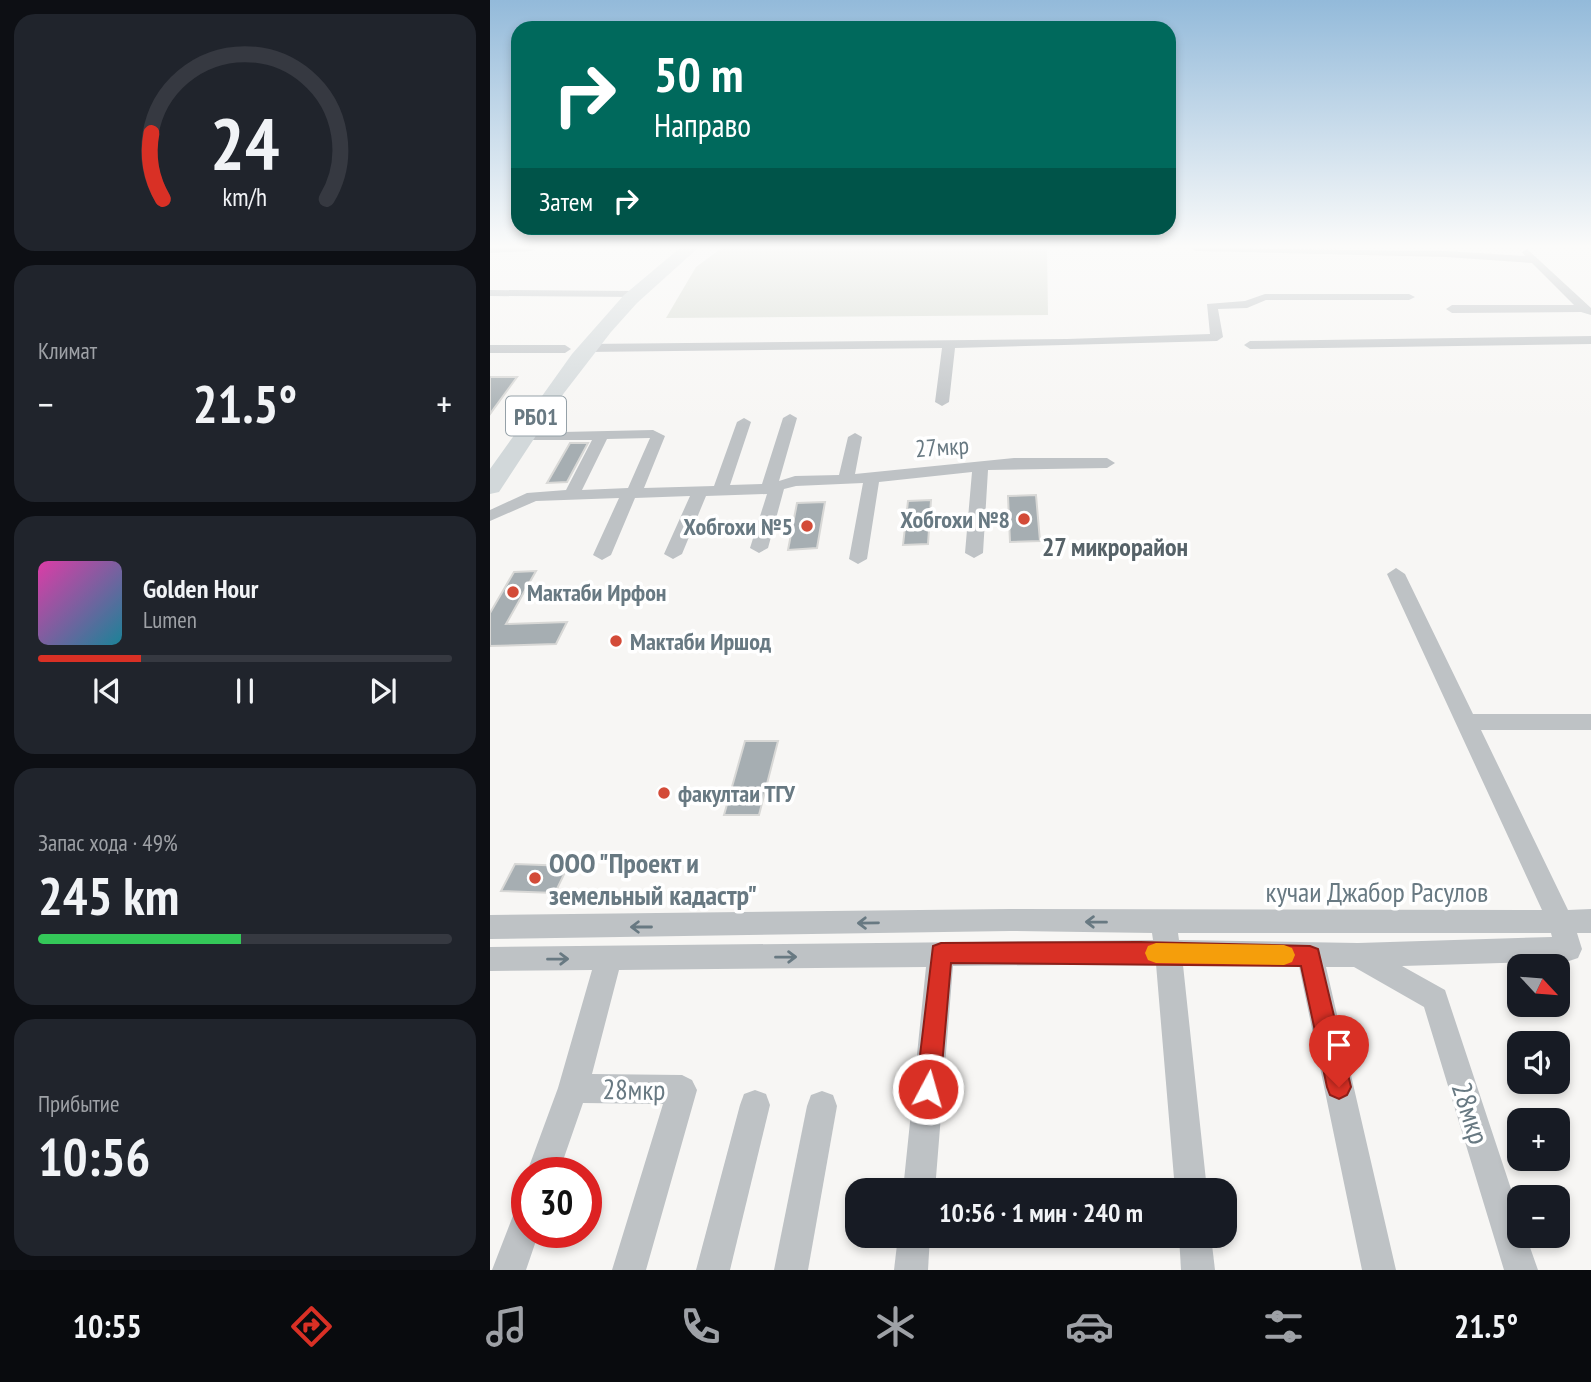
<!DOCTYPE html>
<html lang="ru">
<meta charset="utf-8">
<style>
:root{--surface:#171b24;--page:#20242c;--text:#f1f3f6;--muted:#9ea1a6;--line:#363941;--accent:#d93025}
body{margin:0;font-family:"PT Sans Narrow",sans-serif;background:var(--page);color:var(--text);height:100vh;display:flex;flex-direction:column;font-size:26px;white-space:nowrap}
*{box-sizing:border-box;margin:0}
p{font-size:23px;color:var(--muted)}
.icon{flex:none;width:38px;height:38px;fill:none;stroke:currentColor;stroke-width:2;stroke-linecap:round;stroke-linejoin:round}
.map{position:relative;flex:1;overflow:hidden}
.drawer{display:flex;flex-direction:column;gap:14px;padding:14px;background:#0d0f14;width:490px}
.drawer>*{flex:none}
.top-card{position:absolute;left:21px;top:21px;width:665px;height:214px;border-radius:21px;box-shadow:0 4px 10px #0003;background:#00695c;color:#fff;overflow:hidden}
.needle{width:46px;rotate:116deg}
.controls{position:absolute;left:1017px;top:954px;display:grid;gap:14px}
.controls a{display:grid;place-items:center;width:63px;height:63px;border-radius:14px;background:var(--surface);box-shadow:0 4px 10px #0003;font-size:35px}
.speed{position:absolute;left:21px;top:1157px;display:flex;gap:14px;font-size:35px;font-weight:700;text-align:center}
.speed>*{display:grid;place-content:center;width:91px;height:91px;border-radius:50%;background:var(--surface);box-shadow:0 4px 10px #0003;line-height:1}
.speed .limit{border:10px solid #d22;background:#fff;color:#111}
.pin{position:absolute;display:grid;place-items:center;width:60px;height:60px;color:#fff;margin:-72px -30px;border-radius:50% 50% 50% 0;rotate:-45deg;box-shadow:0 0 7px #0007}
.pin .icon{rotate:45deg}
.me{position:absolute;width:77px;margin:-38px;rotate:6deg;stroke-linejoin:round;filter:drop-shadow(0 0 5px #0008)}
.turn{display:flex;align-items:center;gap:24px;height:147px;padding:0 28px;font-size:32px}
.turn .icon{width:91px;height:91px;stroke-width:2.5}
.turn b{display:block;font-size:49px;line-height:60px}
.then{display:flex;align-items:center;height:66px;padding:0 28px;background:#0003;gap:14px;font-size:26px}
.big{font-size:52px;font-weight:800;line-height:1.1}
.drawer .widget{flex:1;display:flex;flex-direction:column;justify-content:center;gap:10px;min-width:0;padding:0 24px;border-radius:21px;background:var(--page)}
.drawer .dial{align-items:center;gap:0}
.dial svg{height:182px;overflow:visible;fill:none;stroke:var(--line);stroke-width:7;stroke-linecap:round;text-anchor:middle}
.dial text{fill:var(--text);stroke:none}
.song{display:flex;align-items:center;gap:21px}
.cover{width:84px;height:84px;border-radius:10px;background:linear-gradient(135deg,hsl(320 70% 55%),hsl(190 70% 35%))}
.played{height:7px;border-radius:4px;background:linear-gradient(90deg,var(--accent) 25%,var(--line) 25%)}
.keys{display:flex;justify-content:space-around;direction:ltr}
.heat{display:flex;justify-content:space-between;align-items:center;font-size:38px;direction:ltr}
.charge{height:10px;border-radius:5px;background:linear-gradient(90deg,#34c759 49%,var(--line) 0)}
.trip{position:absolute;left:355px;top:1178px;width:392px;height:70px;border-radius:21px;background:var(--surface);box-shadow:0 4px 10px #0003;font-weight:800;line-height:70px;text-align:center}
.dock{display:flex;height:112px;justify-content:space-around;align-items:center;background:#090b0e;color:var(--muted)}
.dock .icon{width:49px;height:49px}
.dock .active{color:var(--accent)}
.dock b{font-size:32px;color:var(--text)}
main{display:flex;flex:1;min-height:0}
.map>svg:first-child{display:block}
</style>
<main>
<section class="drawer">
<div class="widget dial"><svg viewBox="0 0 100 80">
<path d="M14 69A42 42 0 1 1 86 69"/>
<path d="M14 69A42 42 0 0 1 9 40" stroke="#d93025"/>
<text x="50" y="56" font-size="32" font-weight="700">24</text>
<text x="50" y="72" font-size="11">km/h</text>
</svg></div>
<div class="widget"><p>Климат</p>
<div class="heat"><a>−</a><b class="big">21.5°</b><a>+</a></div>
</div>
<div class="widget">
<div class="song"><i class="cover"></i><div><b>Golden Hour</b><p>Lumen</p></div></div>
<div class="played"></div>
<div class="keys"><svg class="icon" aria-label="previous" viewBox="0 0 24 24"><path d="M18 5L8 12l10 7zM5 5v14"/></svg><svg class="icon" aria-label="pause" viewBox="0 0 24 24"><path d="M8 5v14M16 5v14"/></svg><svg class="icon" aria-label="next" viewBox="0 0 24 24"><path d="M6 5l10 7-10 7zM19 5v14"/></svg></div>
</div>
<div class="widget"><p>Запас хода · 49%</p><b class="big">245 km</b><div class="charge"></div></div>
<div class="widget"><p>Прибытие</p><b class="big">10:56</b></div>
</section>
<div class="map">
<svg width="1101" height="1270" viewBox="0 0 1101 1270">
<rect width="100%" height="100%" fill="#f7f6f4"/>
<!-- green -->
<polygon fill="#d7dbd3" points="232,248 557,248 558,315 176,318 206,267"/>
<!-- building -->
<g fill="#a6aeb2" stroke="#d8d8d6" stroke-width="2">
<polygon points="0,377 27,377 0,414"/>
<polygon points="80,443 98,443 77,482 57,483"/>
<polygon points="546,495 550,541 520,542 518,496"/>
<polygon points="441,500 438,544 413,545 418,501"/>
<polygon points="335,502 327,548 298,550 307,503"/>
<polygon points="46,571 16,624 77,622 66,644 0,646 0,613 24,572"/>
<polygon points="255,741 288,741 269,815 234,815"/>
<polygon points="25,864 78,866 65,893 11,891"/>
</g>
<g fill="none" stroke-linecap="round" stroke-linejoin="round">
<!-- minor -->
<g fill="#bec2c5" fill-rule="evenodd">
<polygon points="0,248 47,248 42,251 0,253"/>
<polygon points="701,248 956,251 1035,256 1032,252 1037,249 1101,308 1101,315 1091,312 962,313 956,309 962,305 1084,305 1042,263 956,257 706,251"/>
<polygon points="0,290 146,291 152,294 146,297 0,296"/>
<polygon points="775,294 919,294 925,297 919,300 776,300 757,308 728,309 733,337 727,341 465,348 459,402 452,406 445,402 452,348 95,352 89,348 95,344 577,339 720,334 717,304 755,301"/>
<polygon points="1101,336 1101,344 760,349 754,345 760,341"/>
<polygon points="0,345 75,345 81,349 75,353 0,353"/>
<path d="M300 414 307 418 289 481 305 476 349 475 358 437 365 433 372 437 365 474 524 458H617L625 463 617 468 498 470 493 553 484 558 475 553 482 472 389 482 377 559 368 564 359 559 373 483 306 486 294 489 278 548 269 553 260 548 277 494 216 496 192 554 183 559 174 554 200 496 145 498 121 555 112 560 103 555 129 498 46 501 0 521V510L37 493 76 490 102 440H32L27 439V433L163 430 175 436 154 488 224 486 247 422 254 418 261 422 240 485 272 484 293 418ZM160 438 138 488 92 490 117 439Z"/>
<path d="M906 568 915 574 983 714H1101V730H991L1078 910 1101 909V933H1087L1092 949 1088 958 1079 961 912 966 955 990 1029 1213V1236H1036L1048 1270H1014L934 1007 864 967H836L906 1270H872L809 966 693 965 717 1190H685L666 964 463 966 445 1190H413L436 967 129 970 102 1074 192 1075 202 1080 207 1090 156 1270H122L173 1104 93 1103 69 1172H37L68 1088 102 970 0 971V947L663 940 662 933 520 931 0 939V915L520 909 1052 910 897 574ZM688 933H1061L1062 937 868 943 689 940Z"/>
<polygon points="265,1090 276,1094 280,1105 240,1270 206,1270 250,1105 254,1094"/>
<polygon points="332,1091 343,1095 347,1106 318,1270 284,1270 317,1106 321,1095"/>
<polygon points="37,1203 37,1232 49,1232 36,1270 2,1270 26,1208"/>
<polygon points="408,1236 440,1236 438,1270 404,1270"/>
<polygon points="689,1236 721,1236 725,1270 691,1270"/>
</g>
<!-- highway -->
<polygon fill="#d2d8da" fill-rule="evenodd" points="190,248 208,248 147,303 121,332 74,393 9,492 0,494 0,469 82,354 134,295"/>
</g>
<!-- one-way arrows -->
<defs><path id="oneway-shaft" d="M-6 0H5M1.5-3L5.5 0L1.5 3" fill="none" stroke-width="1.6" stroke-linecap="round" stroke-linejoin="round" transform="scale(1.75)"/></defs>
<g stroke="#687982">
<use href="#oneway-shaft" transform="translate(606 922) rotate(-179)"/>
<use href="#oneway-shaft" transform="translate(378 923) rotate(179)"/>
<use href="#oneway-shaft" transform="translate(151 927) rotate(180)"/>
<use href="#oneway-shaft" transform="translate(296 957) rotate(-1)"/>
<use href="#oneway-shaft" transform="translate(68 959) rotate(-1)"/>
</g>
<!-- sky -->
<linearGradient id="sky" x2="0" y2="1"><stop stop-color="#93bada"/><stop offset="0.58" stop-color="#fbfbfa"/><stop offset="1" stop-color="#fbfbfa" stop-opacity="0"/></linearGradient>
<rect width="1101" height="425" fill="url(#sky)"/>
<!-- route -->
<polygon fill="#d93025" stroke="#8d1f18" stroke-width="2" points="650,942 820,946 828,949 861,1087 857,1095 849,1099 840,1095 837,1087 811,966 461,963 450,1089 447,1097 438,1101 430,1097 426,1089 443,946 451,943"/>
<!-- slow -->
<polygon fill="#f59e0b" points="666,943 794,945 802,948 805,955 802,962 794,965 666,963 658,960 655,953 658,946"/>
<!-- markers -->
<g fill="#d34b38" stroke="#fff" stroke-width="2.5">
<circle cx="534" cy="519" r="7"/>
<circle cx="317" cy="526" r="7"/>
<circle cx="23" cy="592" r="7"/>
<circle cx="126" cy="641" r="7"/>
<circle cx="174" cy="793" r="7"/>
<circle cx="45" cy="878" r="7"/>
</g>
<g text-anchor="middle" dominant-baseline="central" stroke-width="7" stroke-linejoin="round" paint-order="stroke">
<!-- shield labels -->
<rect fill="#fff" stroke="#95a1a8" stroke-width="2" x="16" y="396.5" width="60" height="39" rx="5"/>
<g font-size="23" font-weight="bold" fill="#687982">
<text x="46" y="416">РБ01</text>
</g>
<!-- street labels -->
<g font-size="24" fill="#687982" stroke="#fff">
<text transform="translate(452 447) rotate(-4)">27мкр</text>
</g>
<!-- poi labels -->
<g font-size="24" font-weight="bold" fill="#687982" stroke="#fff" text-anchor="start">
<text x="520" y="519" text-anchor="end">Хобгохи №8</text>
<text x="303" y="526" text-anchor="end">Хобгохи №5</text>
<text x="37" y="592">Мактаби Ирфон</text>
<text x="140" y="641">Мактаби Иршод</text>
<text x="188" y="793">факултаи ТГУ</text>
</g>
<!-- neighbourhood labels -->
<g font-size="26" font-weight="bold" fill="#566268" stroke="#fff">
<text x="625" y="546">27 микрорайон</text>
</g>
<!-- near-poi labels -->
<g font-size="28" font-weight="bold" fill="#687982" stroke="#fff" text-anchor="start">
<text x="59" y="862">ООО "Проект и<tspan x="59" dy="32">земельный кадастр"</tspan></text>
</g>
<!-- near-street labels -->
<g font-size="28" fill="#687982" stroke="#fff">
<text x="887" y="891">кучаи Джабор Расулов</text>
<text transform="translate(144 1089) rotate(1)">28мкр</text>
<text transform="translate(981 1113) rotate(72)">28мкр</text>
</g>
</g>
</svg>
<div class="controls">
<a><svg class="needle" viewBox="-14 -14 28 28"><path d="M0-13l5 13h-10z" fill="#e53935"/><path d="M0 13l5-13h-10z" fill="#9ea1a6"/></svg></a>
<a><svg class="icon" aria-label="sound" viewBox="0 0 24 24"><path d="M4 9h4l5-4v14l-5-4H4zM17 9q2 3 0 6"/></svg></a>
<a>+</a>
<a>−</a>
</div>
<div class="speed"><div class="limit">30</div></div>
<div class="pin" style="left:849px;top:1087px;background:#d93025"><svg class="icon" aria-label="arrive" viewBox="0 0 24 24"><path d="M6 21V4h12l-3 4 3 4H6"/></svg></div>
<svg class="me" style="left:438px;top:1089px" viewBox="-20 -20 40 40"><circle r="17" fill="#d93025" stroke="#fff" stroke-width="3"/><path d="M0-11L8 9 0 5-8 9z" fill="#fff"/></svg>
<div class="trip">10:56 · 1 мин · 240 m</div>
<div class="top-card">
<div class="turn"><svg class="icon" aria-label="right" viewBox="0 0 24 24"><path d="M7 20v-9h11M14 6l5 5-5 5"/></svg><div><b>50 m</b>Направо</div></div>
<div class="then">Затем<svg class="icon" aria-label="right" viewBox="0 0 24 24"><path d="M7 20v-9h11M14 6l5 5-5 5"/></svg></div>
</div>
</div>
</main>
<nav class="dock">
<b>10:55</b>
<svg class="icon active" aria-label="directions" viewBox="0 0 24 24"><path d="M12 3l9 9-9 9-9-9zM9 14v-3h6M13 9l2 2-2 2"/></svg>
<svg class="icon" aria-label="music" viewBox="0 0 24 24"><path d="M9 18V5l10-2v13"/><circle cx="6" cy="18" r="3"/><circle cx="16" cy="16" r="3"/></svg>
<svg class="icon" aria-label="phone" viewBox="0 0 24 24"><path d="M5 4h4l2 5-3 2q2 4 5 5l2-3 5 2v4C11 20 4 13 5 4z"/></svg>
<svg class="icon" aria-label="climate" viewBox="0 0 24 24"><path d="M12 3v18M4 7l16 10M4 17L20 7"/></svg>
<svg class="icon" aria-label="car" viewBox="0 0 24 24"><path d="M5 17H2v-5l4-1 3-4h7l3 4 3 1v5h-3M9 17h6M6 11h13"/><circle cx="7" cy="17" r="2"/><circle cx="17" cy="17" r="2"/></svg>
<svg class="icon" aria-label="filters" viewBox="0 0 24 24"><path d="M4 7h16M4 17h16"/><circle cx="9" cy="7" r="2"/><circle cx="15" cy="17" r="2"/></svg>
<b>21.5°</b>
</nav>
